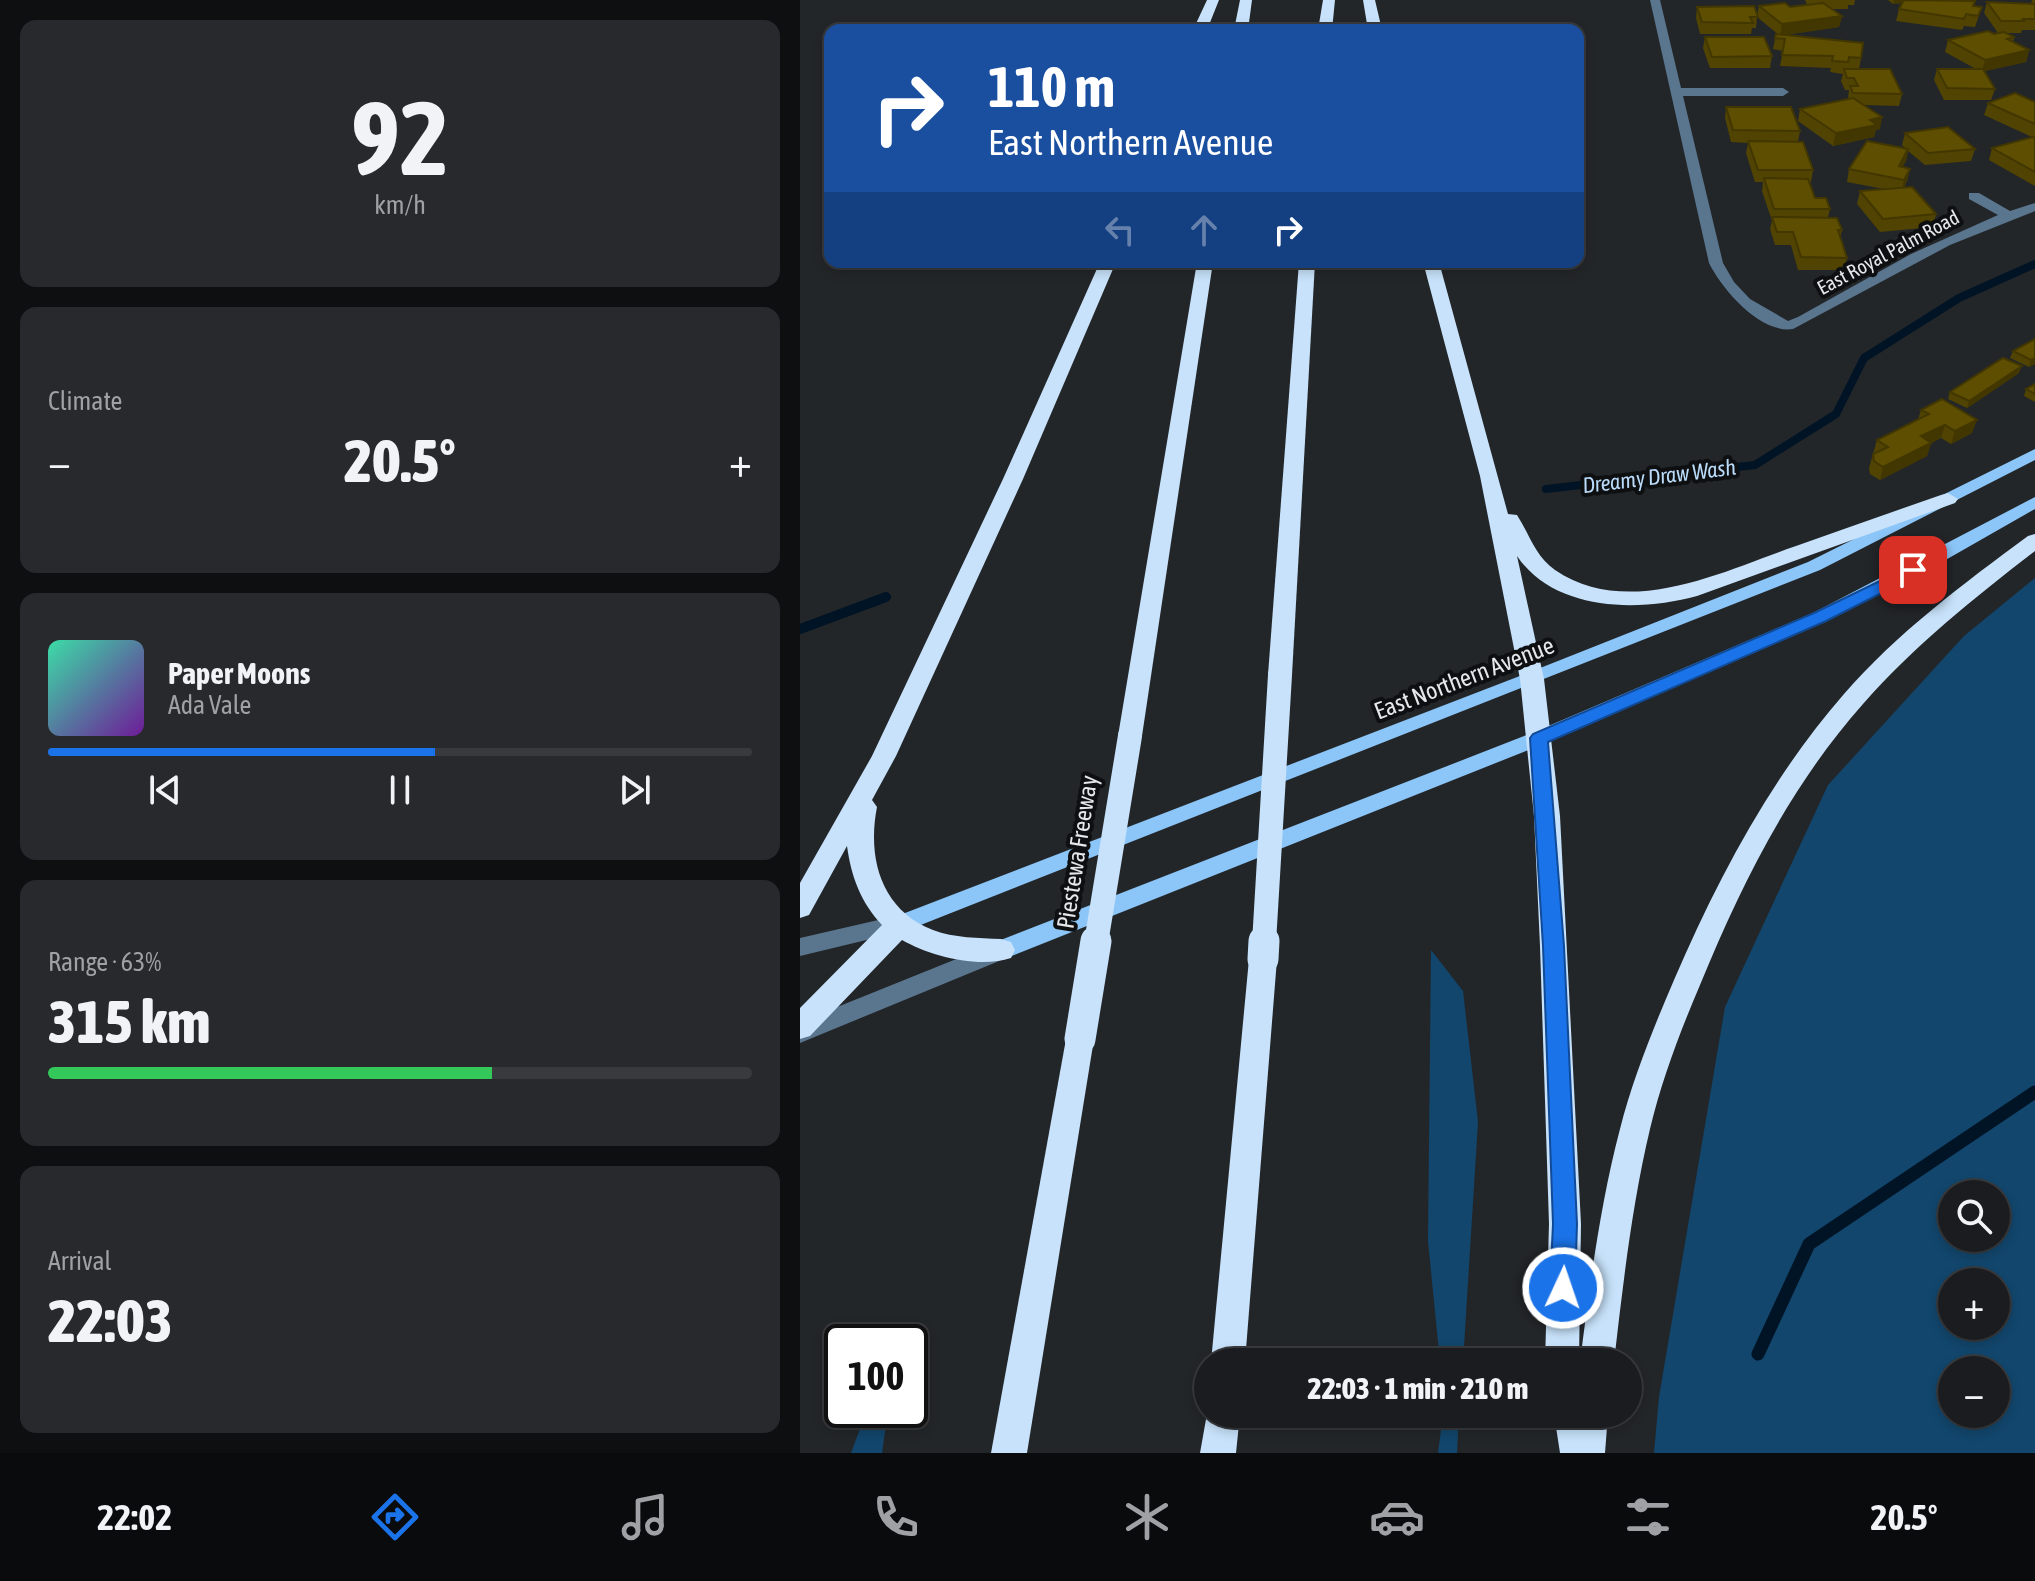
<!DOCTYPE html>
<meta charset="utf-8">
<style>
:root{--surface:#1a1c1f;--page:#27292c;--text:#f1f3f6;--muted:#9fa1a4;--line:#383a3d;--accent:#1a73e8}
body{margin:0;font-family:"Asap Condensed",sans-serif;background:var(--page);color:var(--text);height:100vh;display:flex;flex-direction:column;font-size:30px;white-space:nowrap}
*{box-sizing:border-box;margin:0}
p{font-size:26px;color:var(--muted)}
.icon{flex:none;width:44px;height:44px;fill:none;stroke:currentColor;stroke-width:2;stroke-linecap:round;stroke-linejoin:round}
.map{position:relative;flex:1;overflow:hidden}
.panel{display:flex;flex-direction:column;gap:20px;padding:20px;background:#0e0f11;width:800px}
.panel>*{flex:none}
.top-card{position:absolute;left:24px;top:24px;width:760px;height:244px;border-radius:16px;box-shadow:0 4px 12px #0003,0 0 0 2px var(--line);background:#1a4fa0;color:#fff;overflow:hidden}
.tools{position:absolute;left:1138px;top:1180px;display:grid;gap:16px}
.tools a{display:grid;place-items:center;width:72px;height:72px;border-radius:50%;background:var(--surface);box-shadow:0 4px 12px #0003,0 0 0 2px var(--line);font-size:40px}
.speed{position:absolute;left:24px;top:1324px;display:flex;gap:16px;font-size:40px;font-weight:700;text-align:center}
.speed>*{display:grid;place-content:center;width:104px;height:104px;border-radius:50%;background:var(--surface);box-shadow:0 4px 12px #0003,0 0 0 2px var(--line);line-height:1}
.speed .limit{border:4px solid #111;border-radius:12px;background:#fff;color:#111}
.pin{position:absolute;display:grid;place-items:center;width:68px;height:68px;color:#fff;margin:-34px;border-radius:16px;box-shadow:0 4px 12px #0006}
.me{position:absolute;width:88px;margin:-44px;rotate:3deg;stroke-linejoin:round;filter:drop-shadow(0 0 6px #0008)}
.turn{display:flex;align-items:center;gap:28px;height:168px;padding:0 32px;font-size:36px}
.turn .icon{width:104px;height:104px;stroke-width:2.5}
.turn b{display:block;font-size:56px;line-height:68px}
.lanes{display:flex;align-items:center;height:76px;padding:0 32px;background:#0003;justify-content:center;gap:40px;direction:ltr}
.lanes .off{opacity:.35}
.big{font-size:60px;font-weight:800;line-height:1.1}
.panel .tile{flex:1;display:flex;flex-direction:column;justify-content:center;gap:12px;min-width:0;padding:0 28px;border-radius:16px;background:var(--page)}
.panel .dial{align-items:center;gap:0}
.dial b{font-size:104px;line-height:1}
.song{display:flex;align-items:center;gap:24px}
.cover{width:96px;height:96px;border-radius:12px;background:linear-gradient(135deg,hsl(160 70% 55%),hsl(280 70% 35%))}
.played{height:8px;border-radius:4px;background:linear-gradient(90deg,var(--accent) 55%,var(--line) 55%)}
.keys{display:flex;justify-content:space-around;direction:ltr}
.heat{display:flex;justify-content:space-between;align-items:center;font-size:44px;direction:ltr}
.charge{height:12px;border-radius:6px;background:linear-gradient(90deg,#34c759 63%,var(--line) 0)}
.trip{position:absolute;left:394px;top:1348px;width:448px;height:80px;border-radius:40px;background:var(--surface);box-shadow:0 4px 12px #0003,0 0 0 2px var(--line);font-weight:800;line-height:80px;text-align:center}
.tab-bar{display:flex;height:128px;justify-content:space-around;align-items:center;background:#0a0b0c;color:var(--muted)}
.tab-bar .icon{width:56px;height:56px}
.tab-bar .current{color:var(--accent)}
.tab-bar b{font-size:36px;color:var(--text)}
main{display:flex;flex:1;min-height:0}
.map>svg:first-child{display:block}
</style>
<main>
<section class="panel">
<div class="tile dial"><b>92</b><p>km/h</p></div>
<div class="tile"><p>Climate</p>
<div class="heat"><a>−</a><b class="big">20.5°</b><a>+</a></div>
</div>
<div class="tile">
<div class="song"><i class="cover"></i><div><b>Paper Moons</b><p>Ada Vale</p></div></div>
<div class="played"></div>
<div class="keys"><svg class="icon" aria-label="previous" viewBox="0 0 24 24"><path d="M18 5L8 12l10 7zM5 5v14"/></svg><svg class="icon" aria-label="pause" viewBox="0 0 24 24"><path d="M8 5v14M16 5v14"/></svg><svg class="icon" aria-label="next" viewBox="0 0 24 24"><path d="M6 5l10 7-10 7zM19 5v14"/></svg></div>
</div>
<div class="tile"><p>Range · 63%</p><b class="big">315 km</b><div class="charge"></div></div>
<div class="tile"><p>Arrival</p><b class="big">22:03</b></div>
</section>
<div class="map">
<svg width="1235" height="1453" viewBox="0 0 1235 1453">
<rect width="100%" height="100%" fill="#232629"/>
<!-- green -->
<g fill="#12466c" fill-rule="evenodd">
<path d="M1235 578V1453H854L859 1397 925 1007 1028 785 1164 636ZM1196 1194V1238H1152V1194ZM1196 1282V1326H1152V1282ZM1196 1370V1414H1152V1370Z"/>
<polygon points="631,950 663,991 678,1122 663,1362 640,1362 628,1241"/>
<polygon points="67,1410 88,1410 82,1453 51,1453"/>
<polygon points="643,1414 659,1414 657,1453 638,1453"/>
</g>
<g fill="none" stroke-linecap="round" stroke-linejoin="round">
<!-- stream-far2 -->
<polyline stroke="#011425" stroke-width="8" points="746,489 955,465 1036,414 1064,358 1159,298 1235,264"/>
<!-- stream-far1 -->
<polyline stroke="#011425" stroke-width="10" points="0,629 86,597"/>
<!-- stream -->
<polyline stroke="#011425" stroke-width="13" points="958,1354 1009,1244 1235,1092"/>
<!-- minor -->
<g fill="#5a768e" fill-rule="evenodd">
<path d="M850 0H860L881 88H983L989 92 983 96H883L923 263 934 282 950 299 988 321 998 317 1111 254 1198 215 1169 199V193H1179L1210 211 1235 203V211L1150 245 993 329C960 334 922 289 909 263Z"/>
<polygon points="100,915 108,918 111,924 108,930 0,956 0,938"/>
<polygon points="196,943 204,945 207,952 204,959 0,1043 0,1022"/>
</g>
<!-- major -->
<g fill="#8cc6f8" fill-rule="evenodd">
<polygon points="1235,449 1235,460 1020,570 108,930 100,933 92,930 89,924 92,918 725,674 1008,562"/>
<polygon points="1235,497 1235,509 1142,562 1027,621 746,743 209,957 201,959 193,957 190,950 193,943 732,733 1013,613"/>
</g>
<!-- highway -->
<g fill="#c7e2fa" fill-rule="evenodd">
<polygon points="407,0 419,0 407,30 393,30"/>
<polygon points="440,0 452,0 448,30 434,30"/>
<polygon points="523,0 535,0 532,30 518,30"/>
<polygon points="563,0 575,0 582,30 568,30"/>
<path d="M300 262H316L223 479 96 756 72 800 77 807C67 858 81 910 133 930 154 938 179 938 201 939L211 942 215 950 211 958C179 969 130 956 102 940L10 1036 0 1039V1008L82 925C61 903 51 876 47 846L9 915 0 918V883L72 756 203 479Z"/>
<polygon points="397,262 413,262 342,736 339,742 330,745 321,742 318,736"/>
<polygon points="499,262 515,262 492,675 488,681 472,681 468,675"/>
<path d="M623 262H639L708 514 717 515C730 535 735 556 755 570 829 620 923 571 996 546 1044 529 1092 512 1141 495L1148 493 1158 499 1155 503 897 596C839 612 755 612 717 556L744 679 760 816 781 1224 779 1362H745L749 1224 740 946 734 816 720 679 680 476Z"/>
<path d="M1235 534V551C1174 598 1114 646 1063 704 990 786 941 885 900 985 880 1032 862 1079 850 1129 832 1205 823 1284 814 1362H780C790 1284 800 1205 820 1129 833 1078 853 1029 874 980 918 878 970 779 1044 694 1097 633 1163 584 1228 536Z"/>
<polygon points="463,948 473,951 477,959 445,1362 411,1362 449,959 453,951"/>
<polygon points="280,1027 290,1030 294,1039 227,1453 191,1453 266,1039 270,1030"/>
<polygon points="408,1408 408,1414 440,1414 436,1453 400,1453"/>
<polygon points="754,1414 808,1414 805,1453 760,1453"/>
</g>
<!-- highway-bridge-far1 -->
<g stroke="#c7e2fa" stroke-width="24">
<polyline points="296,943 330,736"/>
<polyline points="464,943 480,675"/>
</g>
<!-- highway-bridge -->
<g stroke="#c7e2fa" stroke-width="31">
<polyline points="463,959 464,941"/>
<polyline points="280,1039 296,941"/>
</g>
</g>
<!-- wall -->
<g fill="#514301">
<polygon points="1005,0 1055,0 1054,5 1048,5 1048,9 1032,9 1042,16 1039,27 983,35 1061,58 1059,69 1102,94 1099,106 1064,105 1080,129 1076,130 1074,137 1033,146 998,121 1000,109 1048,99 1049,90 1045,90 1041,81 1043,74 1030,72 1031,68 980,66 983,51 973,49 976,34 979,35 957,17 956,28 952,28 951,34 900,34 896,18 897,7 957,16 959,6 990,7 1007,5"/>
<polygon points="1088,0 1168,0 1175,1 1173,6 1182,7 1175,27 1164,26 1162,30 1096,21 1099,9 1102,3 1093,4"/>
<polygon points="1232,0 1235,0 1235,30 1222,30 1221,33 1206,33 1214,37 1213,42 1229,50 1226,62 1184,71 1195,89 1191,100 1144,100 1134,80 1137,69 1176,69 1145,52 1148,40 1202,33 1198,33 1184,13 1187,2 1231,4"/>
<polygon points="905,37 972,56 970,68 910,68 903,48"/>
<polygon points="1235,102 1235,186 1189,160 1192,148 1232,137 1184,115 1188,103"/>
<polygon points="926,107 1000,131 998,142 1013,170 1011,182 1010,182 1015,198 1030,209 1028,217 1042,230 1040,237 1047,258 1044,270 998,270 991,245 975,245 970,229 972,221 962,191 963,182 955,182 946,153 948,143 931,142 925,118"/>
<polygon points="1105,133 1175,149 1171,161 1125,165 1108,151 1106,161 1102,167 1110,169 1107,181 1104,187 1136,214 1133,227 1080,232 1057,204 1060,191 1084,189 1047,182 1049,169 1105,148 1102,145"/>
<polygon points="1235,339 1235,364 1229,367 1210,358 1213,351"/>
<polygon points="1219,373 1167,408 1148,399 1150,392"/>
<polygon points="1235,384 1235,402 1224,396 1226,389"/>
<polygon points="1121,410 1172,433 1151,444 1141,438 1131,443 1127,456 1080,480 1070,474 1069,468 1077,440 1118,420"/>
</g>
<!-- shaded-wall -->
<g fill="#423701">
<polygon points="1094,0 1124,0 1093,4"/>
<polygon points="1042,16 1039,27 980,36 982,24"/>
<polygon points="1229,50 1226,62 1182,72 1185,60"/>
<polygon points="1082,117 1080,129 1076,130 1074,137 1033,146 1036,133 1070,120"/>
<polygon points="1108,149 1106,161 1096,179 1099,166"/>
<polygon points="1110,169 1107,181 1101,193 1104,180"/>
<polygon points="1235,358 1235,364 1229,367 1231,360"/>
<polygon points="1222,366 1219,373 1167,408 1169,401"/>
<polygon points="1177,420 1172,433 1151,444 1155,431"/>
<polygon points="1145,425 1141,438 1131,443 1127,456 1080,480 1083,467 1121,436"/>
</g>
<!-- building -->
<g fill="#5e4e01" stroke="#423701" stroke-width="2">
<polygon points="1104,0 1175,1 1173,6 1182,7 1178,16 1166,14 1164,19 1099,9"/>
<polygon points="1187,2 1235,4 1235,19 1223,19 1224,21 1201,21"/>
<polygon points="985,3 990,7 1023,3 1042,16 982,24 959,6"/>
<polygon points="954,6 958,17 950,17 953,23 902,22 897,7"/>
<polygon points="1188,31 1194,34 1204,32 1214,37 1207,39 1229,50 1185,60 1148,40"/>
<polygon points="976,34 1063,43 1061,58 1049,57 1048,62 1032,61 1033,56 982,55 985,39 975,38"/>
<polygon points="905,37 964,37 972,56 912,57"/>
<polygon points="1044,69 1090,69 1102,94 1053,93 1050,86 1058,86 1054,78 1047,78"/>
<polygon points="1137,69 1183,69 1195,89 1147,88"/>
<polygon points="1215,93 1235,102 1235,124 1188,103"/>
<polygon points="1053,98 1082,117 1070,120 1077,125 1036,133 1000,109"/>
<polygon points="926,107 991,107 1000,131 933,130"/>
<polygon points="1148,127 1175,149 1128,153 1105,133"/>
<polygon points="1233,137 1235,138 1235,172 1192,148"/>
<polygon points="948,141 1003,142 1013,170 958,170"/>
<polygon points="1067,141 1108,149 1099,166 1110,169 1104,180 1049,169"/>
<polygon points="964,178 1008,179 1015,198 1026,198 1030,209 974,209"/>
<polygon points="1112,187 1136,214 1083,219 1060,191"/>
<polygon points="972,217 1037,218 1042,230 1038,230 1047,258 1001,257 993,232 977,232"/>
<polygon points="1235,339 1235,358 1231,360 1213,351"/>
<polygon points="1203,358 1222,366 1169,401 1150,392"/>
<polygon points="1235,384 1235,394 1226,389"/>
<polygon points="1142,399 1177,420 1155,431 1145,425 1121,436 1131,443 1083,467 1074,461 1073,454 1088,447 1077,440 1129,414 1121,410"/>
</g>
<!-- route -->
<polygon fill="#1a73e8" stroke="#114b97" stroke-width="2" points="1113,565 1121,570 1119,574 1026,621 748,742 764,946 777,1224 775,1288 771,1296 763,1300 754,1296 750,1288 753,1224 743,946 730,738 733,734 1014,613"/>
<g text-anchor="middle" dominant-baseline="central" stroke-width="8" stroke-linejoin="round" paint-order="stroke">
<!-- far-street labels -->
<g font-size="20" fill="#e5e7ea" stroke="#0d0f10">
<text transform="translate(1088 252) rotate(-28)">East Royal Palm Road</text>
</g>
<!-- far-water labels -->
<g font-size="22" font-style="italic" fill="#badcfa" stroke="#0d0f10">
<text transform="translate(859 476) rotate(-7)">Dreamy Draw Wash</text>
</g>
<!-- street labels -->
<g font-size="24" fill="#e5e7ea" stroke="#0d0f10">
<text transform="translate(664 678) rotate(-21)">East Northern Avenue</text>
<text transform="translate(277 852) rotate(-81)">Piestewa Freeway</text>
</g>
</g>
</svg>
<div class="tools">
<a><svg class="icon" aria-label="search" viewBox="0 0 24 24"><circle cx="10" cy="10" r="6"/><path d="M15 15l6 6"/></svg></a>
<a>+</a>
<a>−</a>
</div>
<div class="speed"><div class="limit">100</div></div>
<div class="pin" style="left:1113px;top:570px;background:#d93025"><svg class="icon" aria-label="arrive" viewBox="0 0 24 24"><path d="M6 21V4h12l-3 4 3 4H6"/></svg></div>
<svg class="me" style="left:763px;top:1288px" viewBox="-20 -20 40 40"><circle r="17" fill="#1a73e8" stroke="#fff" stroke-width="3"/><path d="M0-11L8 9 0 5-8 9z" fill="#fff"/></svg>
<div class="trip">22:03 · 1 min · 210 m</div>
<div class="top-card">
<div class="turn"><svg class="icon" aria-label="right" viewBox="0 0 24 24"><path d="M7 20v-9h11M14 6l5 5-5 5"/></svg><div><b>110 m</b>East Northern Avenue</div></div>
<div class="lanes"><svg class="icon off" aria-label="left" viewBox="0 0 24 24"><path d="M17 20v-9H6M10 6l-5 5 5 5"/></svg><svg class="icon off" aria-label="ahead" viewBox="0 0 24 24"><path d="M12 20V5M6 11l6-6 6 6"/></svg><svg class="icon" aria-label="right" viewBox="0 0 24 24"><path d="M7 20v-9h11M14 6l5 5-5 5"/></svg></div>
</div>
</div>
</main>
<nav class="tab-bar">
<b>22:02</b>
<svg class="icon current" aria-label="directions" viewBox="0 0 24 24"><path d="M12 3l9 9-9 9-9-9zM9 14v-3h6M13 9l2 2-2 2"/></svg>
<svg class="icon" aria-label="music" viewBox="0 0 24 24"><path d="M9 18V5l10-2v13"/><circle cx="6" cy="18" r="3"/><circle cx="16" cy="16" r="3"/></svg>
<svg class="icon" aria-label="phone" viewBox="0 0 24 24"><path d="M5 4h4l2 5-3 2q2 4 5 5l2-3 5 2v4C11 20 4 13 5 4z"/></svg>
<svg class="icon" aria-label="climate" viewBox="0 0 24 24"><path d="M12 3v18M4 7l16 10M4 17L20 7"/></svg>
<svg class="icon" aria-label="car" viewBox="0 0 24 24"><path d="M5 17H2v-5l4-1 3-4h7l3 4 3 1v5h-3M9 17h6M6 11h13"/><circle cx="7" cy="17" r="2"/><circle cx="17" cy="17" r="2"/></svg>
<svg class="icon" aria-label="filters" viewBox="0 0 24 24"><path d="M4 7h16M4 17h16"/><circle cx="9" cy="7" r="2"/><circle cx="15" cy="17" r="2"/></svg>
<b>20.5°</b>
</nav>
